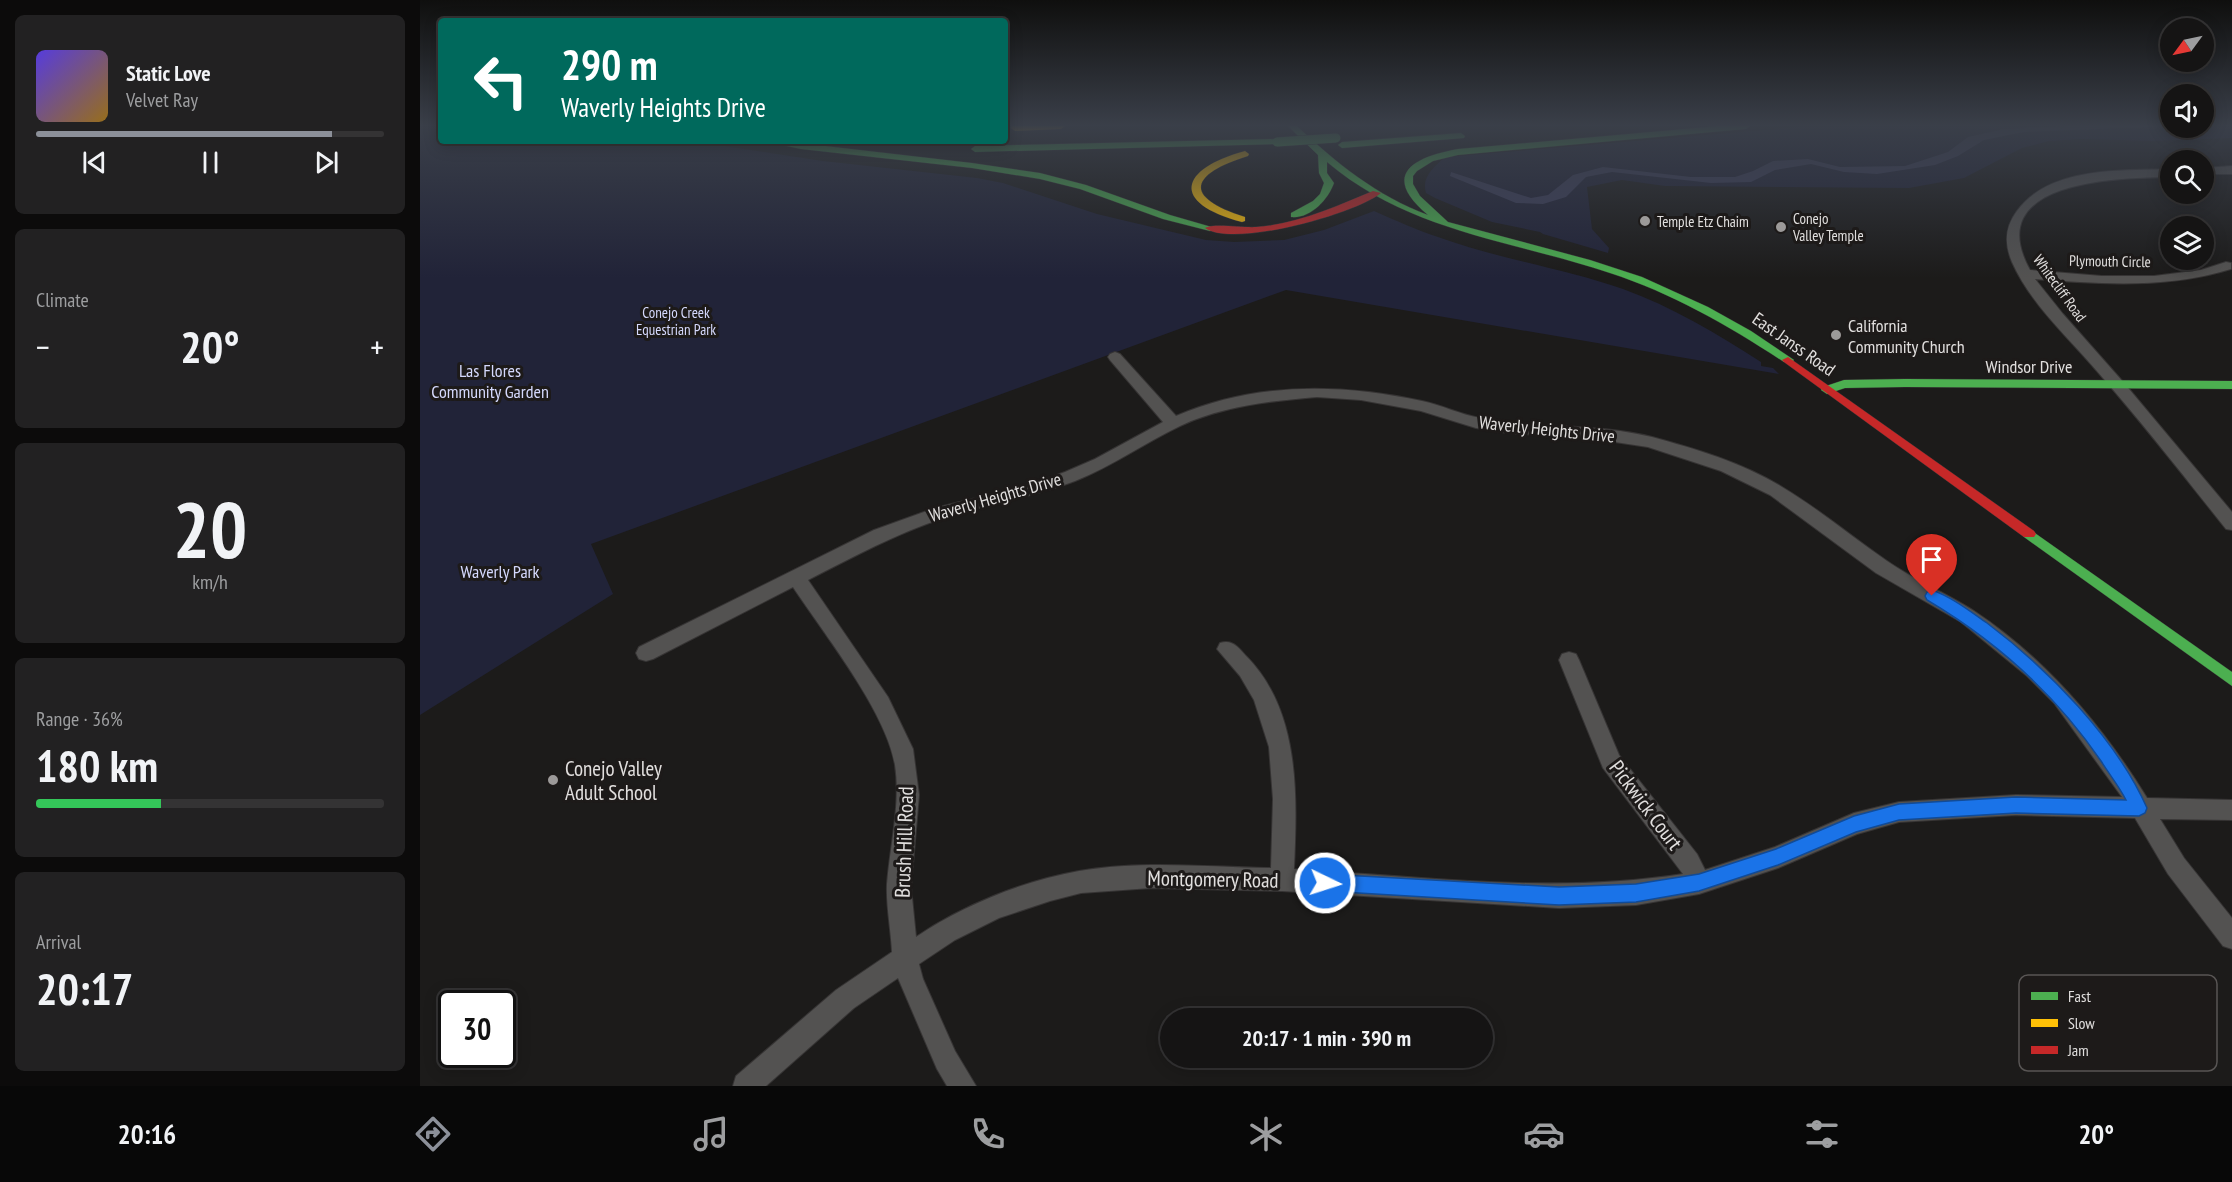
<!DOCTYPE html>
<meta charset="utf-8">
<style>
:root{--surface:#151414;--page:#222122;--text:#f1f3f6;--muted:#9d9ea0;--line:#343334;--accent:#8c9099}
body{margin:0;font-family:"PT Sans Narrow",sans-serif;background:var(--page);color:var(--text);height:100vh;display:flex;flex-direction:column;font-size:22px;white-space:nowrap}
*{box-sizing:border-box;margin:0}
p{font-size:20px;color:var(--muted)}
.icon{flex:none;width:33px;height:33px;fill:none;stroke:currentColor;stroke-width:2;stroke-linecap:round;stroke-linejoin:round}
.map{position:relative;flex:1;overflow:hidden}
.panel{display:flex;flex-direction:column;gap:15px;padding:15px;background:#0c0b0b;width:420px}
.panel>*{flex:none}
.hud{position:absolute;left:18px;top:18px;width:570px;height:126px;border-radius:6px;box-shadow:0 3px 15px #0003,0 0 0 2px var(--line);background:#00695c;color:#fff;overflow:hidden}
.needle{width:39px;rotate:237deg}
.controls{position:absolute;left:1740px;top:18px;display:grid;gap:12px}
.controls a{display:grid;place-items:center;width:54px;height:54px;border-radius:50%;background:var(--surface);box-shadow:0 3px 15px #0003,0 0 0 2px var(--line);font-size:30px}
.speed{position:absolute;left:18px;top:990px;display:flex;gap:12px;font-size:30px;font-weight:700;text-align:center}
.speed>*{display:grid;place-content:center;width:78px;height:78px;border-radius:50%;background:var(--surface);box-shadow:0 3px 15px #0003,0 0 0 2px var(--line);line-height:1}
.speed .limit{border:3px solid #111;border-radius:9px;background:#fff;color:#111}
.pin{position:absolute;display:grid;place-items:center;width:51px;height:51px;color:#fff;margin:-62px -26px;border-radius:50% 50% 50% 0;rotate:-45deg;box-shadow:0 0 6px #0007}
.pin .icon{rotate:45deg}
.me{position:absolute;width:66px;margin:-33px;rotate:94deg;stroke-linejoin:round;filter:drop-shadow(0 0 4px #0008)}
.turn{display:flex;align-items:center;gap:21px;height:126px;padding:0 24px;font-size:27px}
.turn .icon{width:78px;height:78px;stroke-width:2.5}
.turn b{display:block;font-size:42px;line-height:51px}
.big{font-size:45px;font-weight:800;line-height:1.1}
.panel .card{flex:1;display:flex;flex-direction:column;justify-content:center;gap:9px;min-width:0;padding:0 21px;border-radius:9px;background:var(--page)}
.panel .dial{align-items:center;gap:0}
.dial b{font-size:78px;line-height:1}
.song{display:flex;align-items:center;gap:18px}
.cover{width:72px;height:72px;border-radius:9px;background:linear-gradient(135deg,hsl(250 70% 55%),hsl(40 70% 35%))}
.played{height:6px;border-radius:3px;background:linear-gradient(90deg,var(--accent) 85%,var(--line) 85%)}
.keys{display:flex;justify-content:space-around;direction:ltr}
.heat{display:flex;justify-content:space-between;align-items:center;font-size:33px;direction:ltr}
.charge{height:9px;border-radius:4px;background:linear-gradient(90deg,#34c759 36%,var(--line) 0)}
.trip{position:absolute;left:740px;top:1008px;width:333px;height:60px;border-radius:30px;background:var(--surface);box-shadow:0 3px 15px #0003,0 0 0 2px var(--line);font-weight:800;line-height:60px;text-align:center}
.tabs{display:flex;height:96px;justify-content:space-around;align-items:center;background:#080808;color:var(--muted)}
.tabs .icon{width:42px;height:42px}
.tabs .current{color:var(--accent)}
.tabs b{font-size:27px;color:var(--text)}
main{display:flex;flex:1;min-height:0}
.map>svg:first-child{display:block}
</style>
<main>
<section class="panel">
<div class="card">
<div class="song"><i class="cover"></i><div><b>Static Love</b><p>Velvet Ray</p></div></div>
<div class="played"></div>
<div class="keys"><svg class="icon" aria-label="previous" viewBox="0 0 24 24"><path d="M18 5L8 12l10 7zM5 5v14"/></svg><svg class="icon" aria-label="pause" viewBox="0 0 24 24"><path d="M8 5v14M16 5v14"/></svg><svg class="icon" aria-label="next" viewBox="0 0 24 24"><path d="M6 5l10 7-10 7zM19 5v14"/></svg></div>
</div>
<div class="card"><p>Climate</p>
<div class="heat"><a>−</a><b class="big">20°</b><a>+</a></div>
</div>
<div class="card dial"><b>20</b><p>km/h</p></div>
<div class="card"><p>Range · 36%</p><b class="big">180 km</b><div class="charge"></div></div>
<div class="card"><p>Arrival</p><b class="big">20:17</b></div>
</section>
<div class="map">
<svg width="1812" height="1086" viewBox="0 0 1812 1086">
<rect width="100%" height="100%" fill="#1c1b1a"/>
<!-- green -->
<g fill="#212338">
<path d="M0 126H21V141H271L403 161 557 178 583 183 677 214 786 240 814 242 864 240 904 230 954 211C975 220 996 230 1018 237 1078 259 1143 268 1203 289 1253 307 1297 334 1341 362V366L1353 368 1359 374 866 290 171 544 193 594 0 715Z"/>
<path d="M1391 126H1812V138L1733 141 1662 139 1629 141 1602 148 1544 178 1489 188 1245 186 1202 180 1167 187 1172 229 1189 248 1188 253 1123 234 1120 232 1072 222 1015 198 1006 193C1001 177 1014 167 1025 157Z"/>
</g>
<!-- water -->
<polygon fill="#3d3f5c" points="1647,126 1750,126 1604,132 1564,140 1538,156 1515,165 1457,174 1424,172 1391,164 1355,170 1331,182 1291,183 1192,172 1166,177 1146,197 1123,204 1096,203 1030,176 1031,172 1111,198 1128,195 1153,175 1183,167 1271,177 1315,177 1333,171 1353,161 1388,159 1420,167 1485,166 1528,152 1548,137 1584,129"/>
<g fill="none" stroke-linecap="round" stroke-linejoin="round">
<defs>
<g id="street">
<polygon points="1812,166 1812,174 1784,174 1784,168"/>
<path d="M1750 169V177C1698 178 1560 180 1610 270L1682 276H1734L1781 270 1806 262 1811 263V269C1746 289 1682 284 1615 279L1643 314 1704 383 1812 512V530L1806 529C1763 475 1721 421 1676 370 1647 336 1610 303 1592 262 1584 243 1585 227 1597 211 1630 166 1700 171 1750 169Z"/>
<path d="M695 352 700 354 756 416C835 382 919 383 1002 401 1022 405 1041 415 1061 418 1117 429 1176 423 1232 437 1276 449 1323 463 1362 487 1399 509 1432 537 1467 561 1494 580 1526 593 1554 611 1625 658 1682 725 1727 798L1812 800V820L1740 819 1764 858 1812 918V949L1803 946 1748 874 1715 818 1596 815 1479 822 1437 834 1358 868 1279 894 1216 905 1139 908 862 891 731 888 661 893 630 901 579 918 535 940 499 964 503 979 535 1051 556 1086H527L517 1069 478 978 434 1008 346 1086H313L316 1076 416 990 472 952C471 930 466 906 467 884 470 845 481 804 475 765 466 711 404 634 373 587L233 659 226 661 219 659 216 653 219 647 454 530 515 508 609 485 645 472 675 459 743 422 690 360 688 357 690 354ZM897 397 941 400 1001 411 1056 428 1088 433 1175 439 1228 447 1301 471 1350 495 1456 573 1541 622 1607 676 1634 703 1702 797 1596 795 1479 802 1434 813 1355 847 1285 870 1277 854 1199 755 1159 660 1156 654 1149 652 1142 654 1139 660 1183 768 1263 874C1135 894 1003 877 874 869 877 798 881 711 826 656 818 647 812 639 800 643L797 649 820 676 834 700 849 747 853 799 851 868C788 867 722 860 659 871 603 881 543 905 496 937L491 887 499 795 493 749 468 697 388 580C433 557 477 533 524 518 568 504 613 497 655 481 693 466 724 443 760 426 803 406 850 401 897 397Z"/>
</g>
<g id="fast">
<path d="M868 126H877C916 163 957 196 1008 215 960 175 993 157 1038 149L1298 126H1330L1326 129 1038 155 1013 161 997 171 993 176V184L1000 196 1028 222 1170 260 1222 277 1288 307 1331 331 1374 360 1372 362H1364C1309 326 1252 293 1190 273 1091 240 990 232 907 162V173L914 183C908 200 890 219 871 217V213L893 201 900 194 904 183 899 173 898 155Z"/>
<polygon points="1041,133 1045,136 1044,138 922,148 918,145 922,142"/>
<polygon points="857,139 860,140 860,144 555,152 551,149 555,146"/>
<polygon points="343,141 362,141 552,163 620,173 666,185 750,215 795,228 790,231 743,219 660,189 620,179 552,168 381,149"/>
<polygon points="1485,379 1812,381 1812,389 1485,387 1425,388 1407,394 1401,390 1403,387 1424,380"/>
<polygon points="1609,529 1812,672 1812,686 1604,537 1602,534"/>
</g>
<g id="slow">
<polygon points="592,126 645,126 641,129 595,131 591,128"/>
<path d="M825 151 829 154 828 156C770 174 762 197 825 217V221L822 222C750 203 759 169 825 151Z"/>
</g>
<g id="jam">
<path d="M953 191 961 193C935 214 813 248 785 228 793 223 824 228 836 227 877 224 915 207 953 191Z"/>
<polygon points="1368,357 1614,531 1616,534 1614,537 1604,537 1364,362 1362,360"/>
</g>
</defs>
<!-- street casing -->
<use href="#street" stroke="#363434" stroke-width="2"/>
<!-- fast casing -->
<use href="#fast" stroke="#363434" stroke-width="1"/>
<!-- slow casing -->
<use href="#slow" stroke="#363434" stroke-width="1"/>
<!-- jam casing -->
<use href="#jam" stroke="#363434" stroke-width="1"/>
<!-- street -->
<use href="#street" fill="#535251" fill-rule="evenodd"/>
<!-- fast -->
<use href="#fast" fill="#4caf50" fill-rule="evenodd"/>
<!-- slow -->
<use href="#slow" fill="#ffc107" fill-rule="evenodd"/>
<!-- jam -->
<use href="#jam" fill="#c62828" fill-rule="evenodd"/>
<defs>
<polyline id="fast-bridge" points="857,142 916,138"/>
</defs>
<!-- fast-bridge casing -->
<use href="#fast-bridge" stroke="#363434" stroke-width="10" stroke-linecap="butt"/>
<!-- fast-bridge -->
<use href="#fast-bridge" stroke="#4caf50" stroke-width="9"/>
</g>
<!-- sky -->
<linearGradient id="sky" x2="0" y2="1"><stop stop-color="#0f0f0e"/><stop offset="0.45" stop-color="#3a3f49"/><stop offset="1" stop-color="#3a3f49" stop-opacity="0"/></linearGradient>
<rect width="1812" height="278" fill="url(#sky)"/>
<!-- route -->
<path fill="#1a73e8" stroke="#114b97" stroke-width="1.5" d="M1512 590C1532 597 1551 612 1567 623 1628 669 1696 738 1727 808L1725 813 1719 816 1596 813 1479 820 1436 832 1358 865 1279 891 1216 902 1139 905 905 891 899 889 896 883 899 876 905 874 1139 887 1216 884 1279 874 1356 849 1434 816 1479 804 1596 797 1706 800C1699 786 1689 774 1681 761 1636 695 1576 641 1507 600L1505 596 1507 592Z"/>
<!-- markers -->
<g fill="#9c9a99" stroke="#1d1a19" stroke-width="2">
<circle cx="1225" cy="221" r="6"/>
<circle cx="1361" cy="227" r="6"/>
<circle cx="1416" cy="335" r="6"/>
<circle cx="133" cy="780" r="6"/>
</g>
<g text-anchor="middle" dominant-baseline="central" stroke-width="6" stroke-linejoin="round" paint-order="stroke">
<!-- far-poi labels -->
<g font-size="15" fill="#e1dfde" stroke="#1d1a19" text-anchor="start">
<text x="1373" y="218">Conejo<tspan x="1373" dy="17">Valley Temple</tspan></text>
<text x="1237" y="221">Temple Etz Chaim</text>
</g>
<!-- far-street labels -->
<g font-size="15" fill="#e1dfde" stroke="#1d1a19">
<text transform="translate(1690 261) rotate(1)">Plymouth Circle</text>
<text transform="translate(1640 288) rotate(54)">Whitecliff Road</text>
</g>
<!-- far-park labels -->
<g font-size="15" fill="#d5d9fd" stroke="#1d1a19">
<text x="256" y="312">Conejo Creek<tspan x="256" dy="17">Equestrian Park</tspan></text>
</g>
<!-- poi labels -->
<g font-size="18" fill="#e1dfde" stroke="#1d1a19" text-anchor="start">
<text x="1428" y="325">California<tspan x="1428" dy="21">Community Church</tspan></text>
</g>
<!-- street labels -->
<g font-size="18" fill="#e1dfde" stroke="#1d1a19">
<text transform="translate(1374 344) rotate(35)">East Janss Road</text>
<text x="1609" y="366">Windsor Drive</text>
<text transform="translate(1127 429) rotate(6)">Waverly Heights Drive</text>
<text transform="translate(575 497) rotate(-16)">Waverly Heights Drive</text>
</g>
<!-- park labels -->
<g font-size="18" fill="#d5d9fd" stroke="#1d1a19">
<text x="70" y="370">Las Flores<tspan x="70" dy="21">Community Garden</tspan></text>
<text x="80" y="571">Waverly Park</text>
</g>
<!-- near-poi labels -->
<g font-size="21" fill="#e1dfde" stroke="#1d1a19" text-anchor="start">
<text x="145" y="768">Conejo Valley<tspan x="145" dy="24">Adult School</tspan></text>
</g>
<!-- near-street labels -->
<g font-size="21" fill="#e1dfde" stroke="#1d1a19">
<text transform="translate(1226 805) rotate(53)">Pickwick Court</text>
<text transform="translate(484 842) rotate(-88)">Brush Hill Road</text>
<text transform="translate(793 879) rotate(1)">Montgomery Road</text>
</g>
</g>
<!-- legend -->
<rect x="1599" y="975" width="198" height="96" rx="9" fill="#1d1a19" stroke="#585554" stroke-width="1.5"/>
<rect x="1611" y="992" width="27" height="8" fill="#4caf50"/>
<rect x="1611" y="1019" width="27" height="8" fill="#ffc107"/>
<rect x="1611" y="1046" width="27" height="8" fill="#c62828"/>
<g font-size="16" fill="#e1dfde">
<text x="1648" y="1002">Fast</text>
<text x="1648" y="1029">Slow</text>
<text x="1648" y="1056">Jam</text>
</g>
</svg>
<div class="controls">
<a><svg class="needle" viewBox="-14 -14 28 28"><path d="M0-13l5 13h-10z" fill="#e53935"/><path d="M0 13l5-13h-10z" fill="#9d9ea0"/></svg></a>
<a><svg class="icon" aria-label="sound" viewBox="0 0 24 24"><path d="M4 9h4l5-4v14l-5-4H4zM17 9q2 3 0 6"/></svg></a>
<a><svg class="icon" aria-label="search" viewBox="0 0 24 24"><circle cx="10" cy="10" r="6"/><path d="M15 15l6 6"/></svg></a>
<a><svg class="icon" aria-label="layers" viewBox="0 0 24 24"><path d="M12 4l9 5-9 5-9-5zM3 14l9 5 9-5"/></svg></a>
</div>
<div class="speed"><div class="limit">30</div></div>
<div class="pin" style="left:1512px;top:596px;background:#d93025"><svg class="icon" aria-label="arrive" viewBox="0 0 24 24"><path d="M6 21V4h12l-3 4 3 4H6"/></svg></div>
<svg class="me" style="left:905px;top:883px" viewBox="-20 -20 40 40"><circle r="17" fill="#1a73e8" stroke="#fff" stroke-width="3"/><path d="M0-11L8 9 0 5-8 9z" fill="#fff"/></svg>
<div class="trip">20:17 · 1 min · 390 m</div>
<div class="hud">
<div class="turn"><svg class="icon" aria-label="left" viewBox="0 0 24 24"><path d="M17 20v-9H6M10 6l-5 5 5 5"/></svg><div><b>290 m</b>Waverly Heights Drive</div></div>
</div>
</div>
</main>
<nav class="tabs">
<b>20:16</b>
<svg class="icon current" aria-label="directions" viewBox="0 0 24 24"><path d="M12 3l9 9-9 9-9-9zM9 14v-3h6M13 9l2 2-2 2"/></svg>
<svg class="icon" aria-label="music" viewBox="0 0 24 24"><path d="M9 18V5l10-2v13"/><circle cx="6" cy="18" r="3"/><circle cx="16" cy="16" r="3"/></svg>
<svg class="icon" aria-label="phone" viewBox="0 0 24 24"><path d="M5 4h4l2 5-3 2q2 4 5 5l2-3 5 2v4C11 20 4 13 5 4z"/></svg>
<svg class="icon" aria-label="climate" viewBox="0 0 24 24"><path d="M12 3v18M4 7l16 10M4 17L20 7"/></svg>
<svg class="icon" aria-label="car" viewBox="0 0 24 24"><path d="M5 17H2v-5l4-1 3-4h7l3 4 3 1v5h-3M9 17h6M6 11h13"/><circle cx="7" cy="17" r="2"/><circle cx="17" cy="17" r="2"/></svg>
<svg class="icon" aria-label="filters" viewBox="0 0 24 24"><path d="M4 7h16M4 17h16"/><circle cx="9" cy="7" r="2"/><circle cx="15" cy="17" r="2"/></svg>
<b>20°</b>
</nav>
